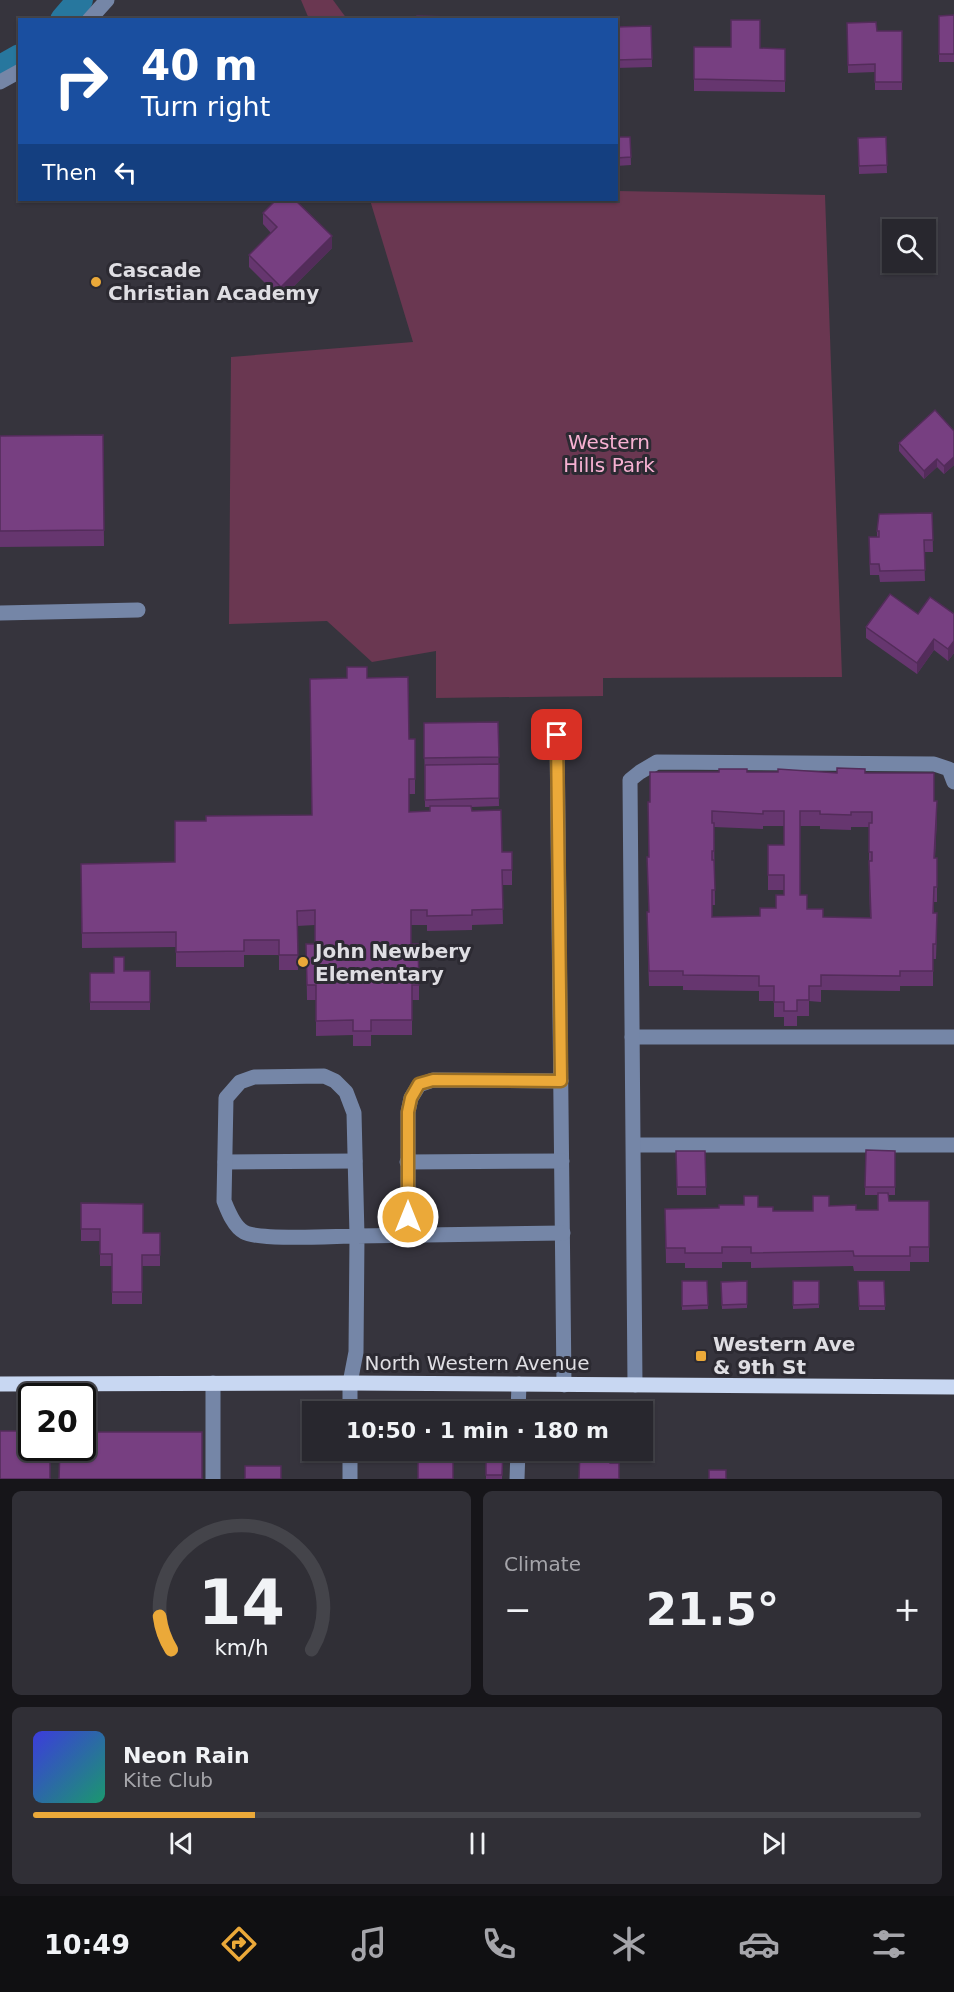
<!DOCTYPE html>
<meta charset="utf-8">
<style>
:root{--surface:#28272e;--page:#302f36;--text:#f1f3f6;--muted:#a5a5aa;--line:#44444a;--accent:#eba939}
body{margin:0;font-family:"DejaVu Sans",sans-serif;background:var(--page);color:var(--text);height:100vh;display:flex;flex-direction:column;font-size:22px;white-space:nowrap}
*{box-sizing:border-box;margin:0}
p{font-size:20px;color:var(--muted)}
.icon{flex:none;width:33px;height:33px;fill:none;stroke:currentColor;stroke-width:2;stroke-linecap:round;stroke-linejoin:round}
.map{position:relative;height:1479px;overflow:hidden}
.sheet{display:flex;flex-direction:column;gap:12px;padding:12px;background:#161519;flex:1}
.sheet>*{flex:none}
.top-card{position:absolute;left:18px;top:18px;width:600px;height:183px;border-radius:0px;box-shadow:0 2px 4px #0004,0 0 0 2px var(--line);background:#1a4fa0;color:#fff;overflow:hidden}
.buttons{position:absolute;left:882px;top:219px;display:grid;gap:12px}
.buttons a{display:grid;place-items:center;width:54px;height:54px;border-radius:0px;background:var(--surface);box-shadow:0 2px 4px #0004,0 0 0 2px var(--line);font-size:30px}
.speed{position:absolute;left:18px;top:1383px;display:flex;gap:12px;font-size:30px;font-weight:700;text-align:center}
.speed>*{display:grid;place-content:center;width:78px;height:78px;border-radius:50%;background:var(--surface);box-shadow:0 2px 4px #0004,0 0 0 2px var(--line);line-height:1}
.speed .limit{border:3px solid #111;border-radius:9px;background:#fff;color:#111}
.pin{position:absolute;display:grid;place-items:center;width:51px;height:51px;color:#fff;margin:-26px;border-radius:12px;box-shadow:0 3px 9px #0006}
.me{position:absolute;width:66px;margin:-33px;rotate:0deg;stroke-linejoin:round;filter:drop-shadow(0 0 4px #0008)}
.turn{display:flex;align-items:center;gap:21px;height:126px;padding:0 24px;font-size:27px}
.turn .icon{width:78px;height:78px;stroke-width:2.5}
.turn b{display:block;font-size:42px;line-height:51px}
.then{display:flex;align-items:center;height:57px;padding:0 24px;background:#0003;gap:12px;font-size:22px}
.big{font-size:45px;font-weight:800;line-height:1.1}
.sheet .tile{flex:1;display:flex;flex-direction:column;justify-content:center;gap:9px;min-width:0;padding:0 21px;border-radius:9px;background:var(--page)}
.sheet .dial{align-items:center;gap:0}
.dial svg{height:156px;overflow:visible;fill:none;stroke:var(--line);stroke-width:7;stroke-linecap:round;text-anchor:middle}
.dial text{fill:var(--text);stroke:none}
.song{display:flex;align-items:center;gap:18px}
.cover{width:72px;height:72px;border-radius:9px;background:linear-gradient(135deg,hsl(240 70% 55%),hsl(160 70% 35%))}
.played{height:6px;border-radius:3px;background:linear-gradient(90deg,var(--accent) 25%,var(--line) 25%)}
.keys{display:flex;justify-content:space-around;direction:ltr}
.heat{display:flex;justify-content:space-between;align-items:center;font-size:33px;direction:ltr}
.sheet .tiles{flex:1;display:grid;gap:12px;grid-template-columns:1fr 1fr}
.tile:last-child{grid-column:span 2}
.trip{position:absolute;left:302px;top:1401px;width:351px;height:60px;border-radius:0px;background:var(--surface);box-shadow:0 2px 4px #0004,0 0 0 2px var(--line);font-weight:800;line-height:60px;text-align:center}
.tabs{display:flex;height:96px;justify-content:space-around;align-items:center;background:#101012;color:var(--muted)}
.tabs .icon{width:42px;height:42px}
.tabs .selected{color:var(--accent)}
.tabs b{font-size:27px;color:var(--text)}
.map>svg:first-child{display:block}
</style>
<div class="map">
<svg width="954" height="1479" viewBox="0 0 954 1479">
<rect width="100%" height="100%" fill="#36343d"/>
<!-- green -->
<g fill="#6a3751">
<polygon points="301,0 333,0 347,19 309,19"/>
<polygon points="617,191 825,195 842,677 603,678 603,696 436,698 436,651 372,662 327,621 229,624 231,357 413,342 370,200 616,200"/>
</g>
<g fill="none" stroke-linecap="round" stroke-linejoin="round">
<!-- canal -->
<g stroke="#27779e" stroke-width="26">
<polyline points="63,20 80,0"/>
<polyline points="0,68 20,57"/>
</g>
<!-- minor -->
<g stroke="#7586a7" stroke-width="15">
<polyline points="89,20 107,0"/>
<polyline points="0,82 20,71"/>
<polyline points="0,613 138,610"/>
<polyline points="557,735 564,1385"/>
<polyline points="632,1037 954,1037"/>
<polyline points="634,1145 954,1145"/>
<polyline points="225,1162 355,1161"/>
<polyline points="407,1162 562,1161"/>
<polyline points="408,1235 408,1112 411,1098 419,1085 433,1080 561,1081"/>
<polyline points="213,1383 213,1479"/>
<polyline points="635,1385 630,780 640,772 657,762 934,764 949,769 954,782"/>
<path d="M350 1412V1383L356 1352 357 1236C335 1236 259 1241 244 1232 234 1227 228 1211 224 1201L226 1098 240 1082 254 1077 324 1076 335 1081 346 1092 354 1113 357 1236 563 1233"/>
<polyline points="518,1412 519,1384"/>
<polyline points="350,1479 350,1450"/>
<polyline points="517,1479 518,1450"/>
</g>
<!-- major -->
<polyline stroke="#c8d7f2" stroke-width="15" points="0,1384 350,1383 954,1387"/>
</g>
<!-- wall -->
<g fill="#66366f" fill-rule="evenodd">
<polygon points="954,15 954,62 939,62 939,16"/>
<polygon points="847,23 877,31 902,31 902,90 875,90 875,72 848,73"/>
<polygon points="651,26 652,67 616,68 616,27"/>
<polygon points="694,47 785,49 785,92 694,91"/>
<polygon points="616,137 630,137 631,165 616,166"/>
<polygon points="886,137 887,173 859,174 858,138"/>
<polygon points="263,213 332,248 281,299 249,267 249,255 271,233 263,224"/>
<polygon points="954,431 954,465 944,474 937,467 924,479 899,451 899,443"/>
<polygon points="103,435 104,546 0,547 0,436"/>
<polygon points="932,513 933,552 924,552 925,581 880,582 879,575 870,575 869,549 877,537 877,531"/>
<polygon points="918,614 954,614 954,653 948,661 934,650 917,674 866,638 866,627"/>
<polygon points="367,678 409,739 415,739 415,794 409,794 409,812 430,811 430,807 425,807 424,723 498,722 499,806 471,807 472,811 502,852 512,852 512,885 502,885 503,924 472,925 472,930 427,931 427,925 411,925 411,944 419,985 419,1000 412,1000 412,1035 371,1035 371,1046 353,1046 353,1035 316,1036 316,1000 307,1000 306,944 315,944 315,925 297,926 298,970 279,970 279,955 244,955 244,967 176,967 176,947 82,948 81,864 175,862 206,821 312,815"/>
<path d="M747 772 865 773 934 801 937 817 935 858H937V902H934V913L937 928 936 959H933V986H900V991L821 990V1002L809 1001V1016H797V1026H784V1017H774V1001H759V991L683 990V986H649L647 927 649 912 650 802ZM763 826H784V845H768V890H784V895L776 908 760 916 712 917V905H715L714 827 763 829ZM800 826H820V829L851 830V827H869V876L870 918 823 917 807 909 800 895Z"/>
<polygon points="124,971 150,971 150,1010 90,1010 90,973 114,973"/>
<polygon points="866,1150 895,1151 895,1195 888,1195 889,1201 929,1201 929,1262 910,1262 910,1271 854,1271 853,1266 751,1268 751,1262 722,1262 722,1268 685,1268 685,1263 666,1263 665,1209 758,1207 773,1211 813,1211 829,1206 856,1210 878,1210 878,1195 865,1195"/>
<polygon points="676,1151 705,1151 706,1195 677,1195"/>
<polygon points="81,1203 143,1233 160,1233 160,1266 142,1266 142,1304 112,1304 112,1266 100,1266 100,1241 81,1241"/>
<polygon points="682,1281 707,1281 708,1309 682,1310"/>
<polygon points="747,1281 747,1308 722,1309 721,1282"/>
<polygon points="793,1281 819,1281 819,1308 793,1309"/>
<polygon points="858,1281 884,1281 885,1310 859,1310"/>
<polygon points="486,1450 503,1450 502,1479 486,1479"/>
</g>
<!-- shaded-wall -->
<g fill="#532c5a">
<polygon points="332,236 332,248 281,299 281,287"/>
<polygon points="954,457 954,465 944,474 944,466"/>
<polygon points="937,459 937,467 924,479 924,471"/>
<polygon points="934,639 934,650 917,674 917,663"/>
<polygon points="954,641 954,653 948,661 948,649"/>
<polygon points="937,801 937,817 934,873 934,858"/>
</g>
<!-- building -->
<g fill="#773f81" stroke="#532c5a" stroke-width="1.5" fill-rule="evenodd">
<polygon points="954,15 954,54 939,54 939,16"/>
<polygon points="417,16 523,19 523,20 417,20"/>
<polygon points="731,20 760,20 760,48 785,49 785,81 694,79 694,47 731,47"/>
<polygon points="876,22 877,31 902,31 902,82 875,82 875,64 848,65 847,23"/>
<polygon points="651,26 652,59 616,60 616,27"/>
<polygon points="616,137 630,137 631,157 616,158"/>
<polygon points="886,137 887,165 859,166 858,138"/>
<polygon points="276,200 295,200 332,236 281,287 249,255 277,227 263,213"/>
<polygon points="935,410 954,431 954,457 944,466 937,459 924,471 899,443"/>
<polygon points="103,435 104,530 0,531 0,436"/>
<polygon points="932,513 933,540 924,540 925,570 880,571 879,564 870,564 869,537 879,537 879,531 877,531 879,514"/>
<polygon points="890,594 918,614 930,597 954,614 954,641 948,649 934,639 917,663 866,627"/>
<polygon points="347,667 367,667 367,678 408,677 409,739 415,739 415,779 409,779 409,812 430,811 430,806 471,806 472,811 501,810 502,852 512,852 512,870 502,870 503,909 472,910 472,915 427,916 427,910 411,910 411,944 418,944 419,985 412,985 412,1020 371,1020 371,1031 353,1031 353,1020 316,1021 316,985 307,985 306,944 315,944 315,910 297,911 298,955 279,955 279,940 244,940 244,951 176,952 176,932 82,933 81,864 175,862 175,821 206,821 206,816 312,815 310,679 347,678"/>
<polygon points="498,722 499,757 424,758 424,723"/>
<polygon points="499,764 499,798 425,800 425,765"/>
<path d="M837 768 865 769V773H934V801H937L934 858H937V887H934L933 913H937L936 944H933V971H900V976L821 975V986H809V1000H797V1011H784V1002H774V986H759V976L683 975V971H649L647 912H649L647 857H649L648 802H650V772H719V769H747V772H778V769L837 773ZM712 811 763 814V811H784V845H768V875H784V895H776V908H760V916L712 917V890H715L714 860H712V851H714V823H712ZM800 811H820V814L851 815V812H872V823H869V852H872V861H869L871 918 823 917V909H807V895H800Z"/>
<polygon points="114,957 124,957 124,971 150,971 150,1002 90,1002 90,973 114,973"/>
<polygon points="866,1150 895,1151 895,1187 865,1187"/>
<polygon points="676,1151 705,1151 706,1187 677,1187"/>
<polygon points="878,1193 888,1193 889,1201 929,1201 929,1247 910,1247 910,1256 854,1256 853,1251 751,1253 751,1247 722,1247 722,1253 685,1253 685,1248 666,1248 665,1209 719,1208 719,1205 744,1205 744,1196 758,1196 758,1207 773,1207 773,1211 813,1211 813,1196 829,1196 829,1206 856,1205 856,1210 878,1210"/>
<polygon points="81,1203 143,1204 143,1233 160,1233 160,1255 142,1255 142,1292 112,1292 112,1254 100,1254 100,1229 81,1229"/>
<polygon points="682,1281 707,1281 708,1305 682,1306"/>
<polygon points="747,1281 747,1304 722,1305 721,1282"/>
<polygon points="793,1281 819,1281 819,1304 793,1305"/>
<polygon points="858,1281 884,1281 885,1306 859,1306"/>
<polygon points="0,1431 32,1431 32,1448 50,1448 50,1479 0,1479"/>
<polygon points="82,1432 202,1432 202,1479 59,1479 60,1448 82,1448"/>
<rect x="418" y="1450" width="35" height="29"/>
<polygon points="486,1450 503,1450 502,1475 486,1475"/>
<polygon points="580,1450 610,1450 610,1463 619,1463 619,1479 579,1479"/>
<rect x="245" y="1466" width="36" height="13"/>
<rect x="709" y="1470" width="17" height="9"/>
</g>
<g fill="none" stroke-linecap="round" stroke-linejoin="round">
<defs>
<polyline id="route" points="408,1217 408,1112 411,1098 419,1084 433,1080 561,1081 557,735"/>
</defs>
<!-- route casing -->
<use href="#route" stroke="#996e25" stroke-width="15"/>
<!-- route -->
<use href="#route" stroke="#eba939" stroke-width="10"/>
</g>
<!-- markers -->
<g fill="#eba939" stroke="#2c2a32" stroke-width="2">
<circle cx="96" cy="282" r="6"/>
<circle cx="303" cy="962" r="6"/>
<rect x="695" y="1350" width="12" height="12" rx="3"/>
</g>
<g text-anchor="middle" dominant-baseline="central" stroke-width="6" stroke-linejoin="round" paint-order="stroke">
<!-- poi labels -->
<g font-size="20" font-weight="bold" fill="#dfdee3" stroke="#2c2a32" text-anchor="start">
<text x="108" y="270">Cascade<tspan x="108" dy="23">Christian Academy</tspan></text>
<text x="315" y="951">John Newbery<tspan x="315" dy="23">Elementary</tspan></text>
<text x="713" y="1344">Western Ave<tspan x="713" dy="23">&amp; 9th St</tspan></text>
</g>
<!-- park labels -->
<g font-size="20" fill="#f7b1d2" stroke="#2c2a32">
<text x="609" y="442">Western<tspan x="609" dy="23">Hills Park</tspan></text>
</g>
<!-- street labels -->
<g font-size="20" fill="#dfdee3" stroke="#2c2a32">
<text x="477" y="1363">North Western Avenue</text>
</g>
</g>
</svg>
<div class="buttons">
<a><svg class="icon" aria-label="search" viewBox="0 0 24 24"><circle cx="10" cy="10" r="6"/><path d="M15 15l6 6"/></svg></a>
</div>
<div class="speed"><div class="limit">20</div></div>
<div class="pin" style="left:557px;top:735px;background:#d93025"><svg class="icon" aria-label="arrive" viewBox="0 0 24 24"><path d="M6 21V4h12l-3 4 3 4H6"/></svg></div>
<svg class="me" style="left:408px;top:1217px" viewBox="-20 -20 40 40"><circle r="17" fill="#eba939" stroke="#fff" stroke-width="3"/><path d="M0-11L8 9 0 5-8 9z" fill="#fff"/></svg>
<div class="trip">10:50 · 1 min · 180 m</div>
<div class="top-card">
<div class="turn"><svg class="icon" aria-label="right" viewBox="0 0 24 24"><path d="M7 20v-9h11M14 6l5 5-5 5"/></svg><div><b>40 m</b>Turn right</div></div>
<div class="then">Then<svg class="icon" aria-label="left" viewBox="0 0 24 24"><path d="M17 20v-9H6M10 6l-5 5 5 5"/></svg></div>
</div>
</div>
<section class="sheet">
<div class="tiles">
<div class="tile dial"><svg viewBox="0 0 100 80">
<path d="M14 69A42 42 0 1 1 86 69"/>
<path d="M14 69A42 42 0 0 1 8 52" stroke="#eba939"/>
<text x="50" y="56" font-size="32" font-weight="700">14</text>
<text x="50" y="72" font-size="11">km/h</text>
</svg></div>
<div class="tile"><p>Climate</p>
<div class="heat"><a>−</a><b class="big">21.5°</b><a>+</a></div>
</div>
<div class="tile">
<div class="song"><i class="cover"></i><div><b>Neon Rain</b><p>Kite Club</p></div></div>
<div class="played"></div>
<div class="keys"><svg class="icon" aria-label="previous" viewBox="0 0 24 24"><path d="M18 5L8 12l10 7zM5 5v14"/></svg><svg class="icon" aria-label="pause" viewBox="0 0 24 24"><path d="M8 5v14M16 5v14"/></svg><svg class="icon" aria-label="next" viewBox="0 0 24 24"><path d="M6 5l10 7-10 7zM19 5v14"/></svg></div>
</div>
</div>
</section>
<nav class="tabs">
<b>10:49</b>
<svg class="icon selected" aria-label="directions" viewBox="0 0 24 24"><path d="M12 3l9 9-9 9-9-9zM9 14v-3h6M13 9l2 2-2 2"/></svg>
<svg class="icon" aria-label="music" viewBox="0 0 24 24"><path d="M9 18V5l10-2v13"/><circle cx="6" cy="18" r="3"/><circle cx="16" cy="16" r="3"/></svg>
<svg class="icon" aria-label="phone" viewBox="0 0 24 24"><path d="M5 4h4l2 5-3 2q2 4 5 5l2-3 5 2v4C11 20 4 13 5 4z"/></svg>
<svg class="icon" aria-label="climate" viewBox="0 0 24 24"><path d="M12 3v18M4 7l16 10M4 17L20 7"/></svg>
<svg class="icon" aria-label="car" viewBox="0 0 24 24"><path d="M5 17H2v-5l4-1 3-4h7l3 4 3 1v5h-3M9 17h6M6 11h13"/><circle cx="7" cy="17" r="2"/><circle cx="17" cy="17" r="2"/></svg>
<svg class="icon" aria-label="filters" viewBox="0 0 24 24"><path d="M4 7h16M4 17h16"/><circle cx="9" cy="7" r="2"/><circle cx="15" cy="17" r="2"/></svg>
</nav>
